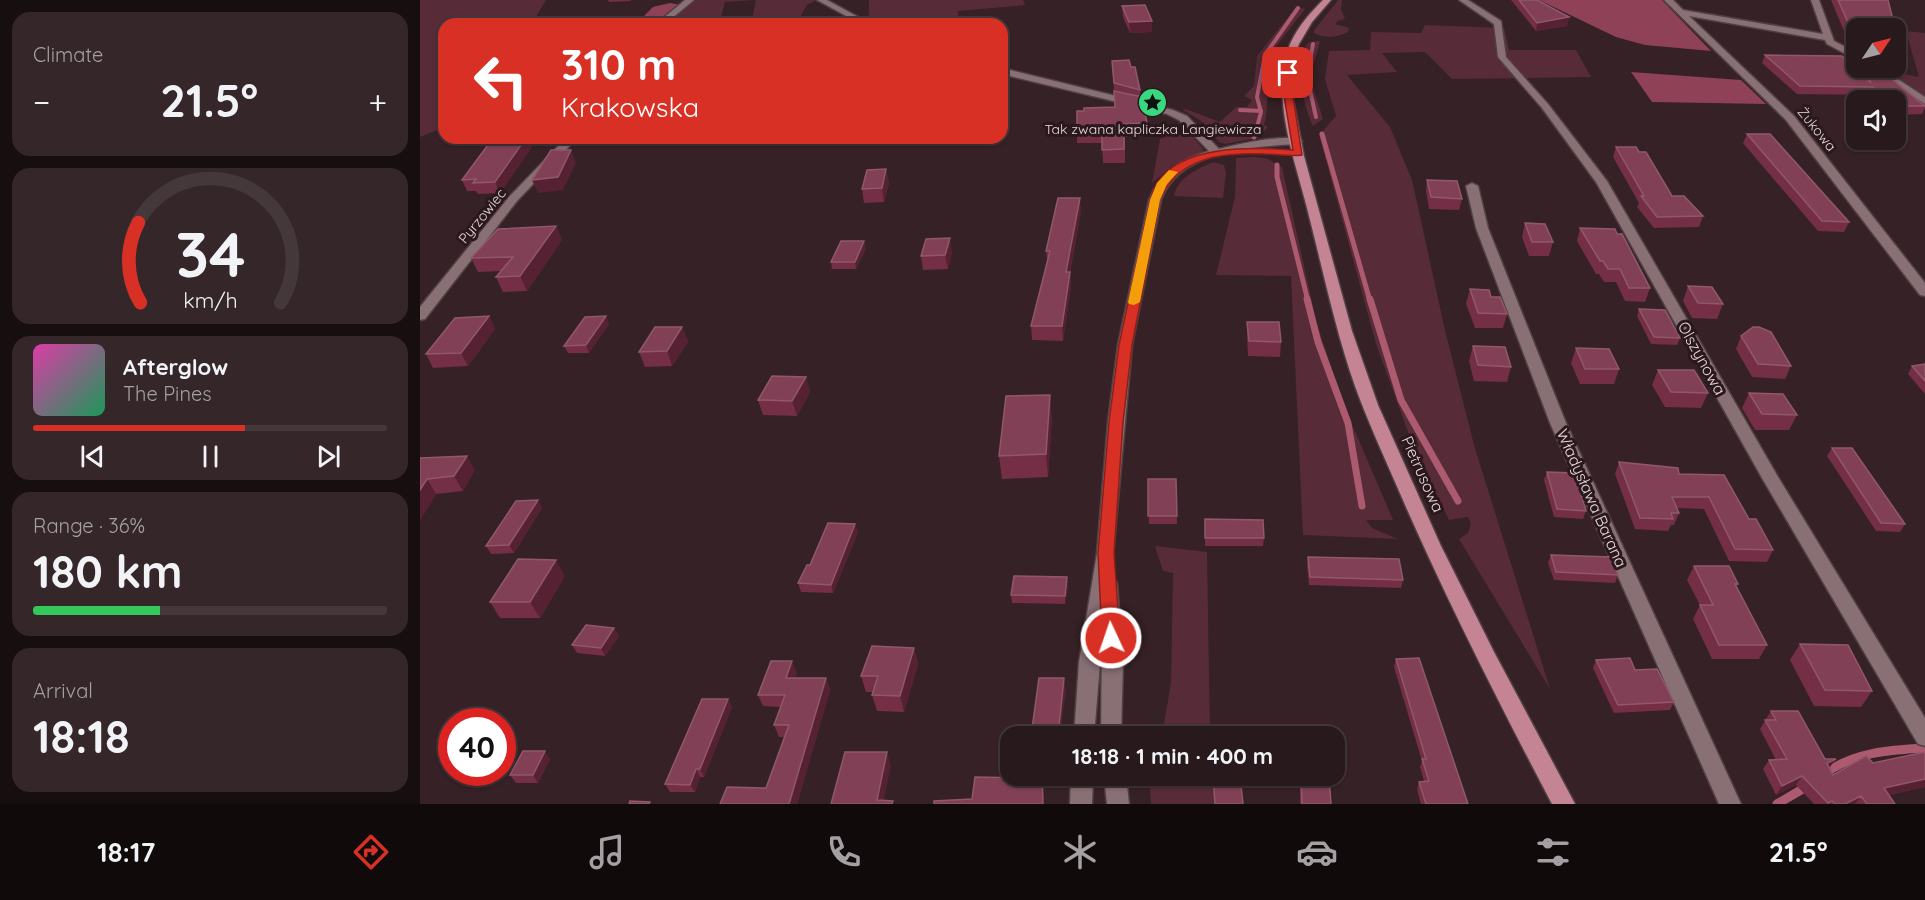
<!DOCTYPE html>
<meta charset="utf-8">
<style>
:root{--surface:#28191c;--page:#342629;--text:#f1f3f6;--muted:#a5a0a3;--line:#44383b;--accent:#d93025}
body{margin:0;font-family:Quicksand,sans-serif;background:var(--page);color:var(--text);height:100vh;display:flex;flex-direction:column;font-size:22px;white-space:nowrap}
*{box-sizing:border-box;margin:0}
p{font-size:20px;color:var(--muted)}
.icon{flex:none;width:33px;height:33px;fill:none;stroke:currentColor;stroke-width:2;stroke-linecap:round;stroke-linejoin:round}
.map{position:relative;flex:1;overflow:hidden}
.drawer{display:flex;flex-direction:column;gap:12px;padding:12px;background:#160e0f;width:420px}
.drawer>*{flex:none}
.hud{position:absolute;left:18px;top:18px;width:570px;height:126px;border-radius:18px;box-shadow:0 2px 4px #0004,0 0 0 2px var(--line);background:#d93025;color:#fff;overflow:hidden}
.needle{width:39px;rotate:55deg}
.controls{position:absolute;left:1426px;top:18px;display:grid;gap:12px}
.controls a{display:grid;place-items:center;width:60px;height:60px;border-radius:12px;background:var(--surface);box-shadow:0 2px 4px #0004,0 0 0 2px var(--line);font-size:30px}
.speed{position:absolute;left:18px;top:708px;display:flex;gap:12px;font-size:30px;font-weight:700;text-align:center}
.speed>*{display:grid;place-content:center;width:78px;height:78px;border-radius:50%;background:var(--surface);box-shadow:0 2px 4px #0004,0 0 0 2px var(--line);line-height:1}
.speed .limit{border:9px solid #d22;background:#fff;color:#111}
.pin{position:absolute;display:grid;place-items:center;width:51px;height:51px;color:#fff;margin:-26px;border-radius:12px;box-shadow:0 3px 9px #0006}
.me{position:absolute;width:66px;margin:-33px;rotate:357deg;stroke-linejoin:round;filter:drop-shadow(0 0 4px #0008)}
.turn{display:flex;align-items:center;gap:21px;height:126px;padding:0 24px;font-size:27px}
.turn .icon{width:78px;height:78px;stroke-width:2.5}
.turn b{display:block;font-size:42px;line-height:51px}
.big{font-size:45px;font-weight:800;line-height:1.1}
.drawer .card{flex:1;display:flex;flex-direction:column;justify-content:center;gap:9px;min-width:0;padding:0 21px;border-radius:18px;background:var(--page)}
.drawer .dial{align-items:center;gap:0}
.dial svg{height:156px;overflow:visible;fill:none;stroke:var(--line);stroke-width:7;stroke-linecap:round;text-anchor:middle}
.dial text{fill:var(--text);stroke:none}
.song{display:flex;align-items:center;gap:18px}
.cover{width:72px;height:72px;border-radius:9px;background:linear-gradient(135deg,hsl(320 70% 55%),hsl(150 70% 35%))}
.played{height:6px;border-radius:3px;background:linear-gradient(90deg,var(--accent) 60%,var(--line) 60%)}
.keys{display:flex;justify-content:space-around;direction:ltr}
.heat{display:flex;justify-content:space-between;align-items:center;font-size:33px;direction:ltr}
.charge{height:9px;border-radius:4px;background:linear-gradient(90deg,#34c759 36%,var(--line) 0)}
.trip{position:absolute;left:580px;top:726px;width:345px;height:60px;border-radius:18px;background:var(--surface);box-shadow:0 2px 4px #0004,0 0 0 2px var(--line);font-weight:800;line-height:60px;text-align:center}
.menu{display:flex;height:96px;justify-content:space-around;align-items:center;background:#100a0b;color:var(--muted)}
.menu .icon{width:42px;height:42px}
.menu .current{color:var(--accent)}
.menu b{font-size:27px;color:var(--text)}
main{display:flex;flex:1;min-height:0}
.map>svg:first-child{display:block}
</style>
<main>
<section class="drawer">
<div class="card"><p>Climate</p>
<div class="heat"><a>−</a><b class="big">21.5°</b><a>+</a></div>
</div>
<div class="card dial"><svg viewBox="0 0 100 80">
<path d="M14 69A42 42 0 1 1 86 69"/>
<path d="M14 69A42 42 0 0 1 13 28" stroke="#d93025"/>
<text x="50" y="56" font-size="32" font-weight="700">34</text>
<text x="50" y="72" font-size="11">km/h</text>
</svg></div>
<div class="card">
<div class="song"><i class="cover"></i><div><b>Afterglow</b><p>The Pines</p></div></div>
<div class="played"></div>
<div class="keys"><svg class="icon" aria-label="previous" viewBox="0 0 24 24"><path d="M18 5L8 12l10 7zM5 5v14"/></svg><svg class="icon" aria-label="pause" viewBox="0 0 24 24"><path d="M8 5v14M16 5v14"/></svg><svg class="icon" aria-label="next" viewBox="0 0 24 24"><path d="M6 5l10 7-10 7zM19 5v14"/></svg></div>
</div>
<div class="card"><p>Range · 36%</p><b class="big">180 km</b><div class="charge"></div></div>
<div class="card"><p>Arrival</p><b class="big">18:18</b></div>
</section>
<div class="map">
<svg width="1505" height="804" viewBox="0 0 1505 804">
<rect width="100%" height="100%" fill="#352126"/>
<!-- green -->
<g fill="#572b37">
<polygon points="0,0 126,0 114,20 76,24 24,24 24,60 19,65 24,65 24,127 0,137"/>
<polygon points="276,0 395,0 395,1 387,5 376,24 331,24 336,0 305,2 299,24 246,24"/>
<polygon points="449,0 603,0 605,5 538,11 539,24 457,24 443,18 449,15"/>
<path d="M918 0H922L921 9 925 19 918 21 915 24 929 28 928 32C918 38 902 39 893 32Z"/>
<polygon points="876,7 885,9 851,53 846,117 844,125 848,127 837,138 805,144 799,142 784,123 763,110 766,109 800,122 816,107 827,107 832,100 824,96 834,86 837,56"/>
<polygon points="1005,25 1084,28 1089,50 1156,50 1171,77 1032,79 1005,52 962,53 977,72 927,75 970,127 992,180 1025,330 1054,445 1130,689 1039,539 1048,533 1051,524 1048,517 1029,520 995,451 956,344 899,135 916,116 905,79 909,51 950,50 951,32 1001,33"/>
<polygon points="1486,31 1505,33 1505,96 1465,70 1499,77"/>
<path d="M900 41 890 78 903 119 893 126C881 99 878 74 886 45L890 42Z"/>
<polygon points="759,129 768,131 783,149 782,152 752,166 732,183 740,139 747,136 751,131"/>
<polygon points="836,157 848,159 862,167 897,324 925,408 973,520 946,520 952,528 978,539 883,535 871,276 796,275 815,197 816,158"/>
<path d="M794 162 804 165 806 173 803 198 754 196C757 178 778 168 794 162Z"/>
<polygon points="735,546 787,552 790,736 742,736 751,683 753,573 743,571"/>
<polygon points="733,776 792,776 794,804 731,804 730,789"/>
</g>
<!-- forest -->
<g fill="#8f4158">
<polygon points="1119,0 1242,0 1291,51 1225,45 1196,37"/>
<polygon points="250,3 261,5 237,24 216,24 233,7"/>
<polygon points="1211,72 1321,80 1346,104 1232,102"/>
</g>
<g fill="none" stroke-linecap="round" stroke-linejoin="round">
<!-- stream-far3 -->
<g stroke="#ab5a70" stroke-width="4">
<polyline points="893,44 887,77 896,117"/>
<polyline points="820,110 841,111"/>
<polyline points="836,131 841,112 837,97 845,55 878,8"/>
</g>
<!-- stream-far2 -->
<g stroke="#ab5a70" stroke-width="5">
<polyline points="902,134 950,301"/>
<polyline points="834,137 836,130"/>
<polyline points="857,165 857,177 888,301"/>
</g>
<!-- stream-far1 -->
<g stroke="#ab5a70" stroke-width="7">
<polyline points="887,299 898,342 928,423 942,506"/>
<polyline points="950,299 981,400 1038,501"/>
</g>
<!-- stream -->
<g stroke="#ab5a70" stroke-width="9">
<path d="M1405 773C1436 752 1469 750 1505 748"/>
<polyline points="1357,804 1386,787"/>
</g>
<defs>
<g id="minor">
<polygon points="265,0 274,0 245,24 236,24"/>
<polygon points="397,0 407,0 451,24 441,24"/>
<polygon points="1039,0 1048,0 1081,21 1086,57 1128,104 1187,181 1358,477 1505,718 1505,746 1498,744 1342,478 1176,182 1122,108 1078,57 1074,24"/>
<polygon points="1244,0 1253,0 1263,10 1403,34 1391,0 1399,0 1414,41 1437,53 1437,60 1407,44 1405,40 1269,16 1374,116 1505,283 1505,296 1500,295 1366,120"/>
<path d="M582 68 753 110 767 116 799 149C814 145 871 132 882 141L877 144C831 147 759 150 741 200L712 345 691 577 697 583 703 662 701 736H681L682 640 674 736H654L659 662 677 553 688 422 698 345 729 200C740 172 761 159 789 151L759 120 747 114 582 74Z"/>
<polygon points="1451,68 1461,68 1505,97 1505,104"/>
<polygon points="146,138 157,138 97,201 5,319 0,320 0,307 89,197"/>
<polygon points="1052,183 1058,186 1068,228 1146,423 1321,804 1299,804 1130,423 1056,228 1046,186"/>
<polygon points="651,776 673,776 672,804 650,804"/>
<polygon points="684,776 706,776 709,804 687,804"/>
</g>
<path id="major" d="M903 0H911L892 22 879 44 873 61V99L884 156 932 331 958 405 1021 546 1074 652 1155 804H1132C1078 701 1025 597 979 491 964 456 948 422 935 386 915 329 903 270 888 212 876 163 855 111 865 61 869 37 886 17 903 0Z"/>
</defs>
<!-- minor casing -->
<use href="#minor" stroke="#504044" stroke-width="3"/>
<!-- major casing -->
<use href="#major" stroke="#504044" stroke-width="3"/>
<!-- minor -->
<use href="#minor" fill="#887075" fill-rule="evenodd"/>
<!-- major -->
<use href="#major" fill="#c58494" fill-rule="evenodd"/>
</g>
<!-- wall -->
<g fill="#742e45">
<polygon points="188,0 211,0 210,1 189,2"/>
<polygon points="1091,0 1117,0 1149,17 1147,26 1116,31"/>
<polygon points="1411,0 1468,0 1473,20 1470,28 1450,26 1437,28 1437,48 1431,48"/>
<polygon points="702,6 732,21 732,32 710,33 703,17"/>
<polygon points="1345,55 1440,73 1438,68 1455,68 1505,105 1505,108 1502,114 1476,115 1476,100 1455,100 1449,95 1377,94 1342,63"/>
<polygon points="692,61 720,90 720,97 727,123 728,136 705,137 705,163 683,163 682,143 657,143 657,130 664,111 695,107"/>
<polygon points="1327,134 1429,222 1424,232 1398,231 1323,143"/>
<polygon points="73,138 118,138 80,193 58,194 56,191 47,191 42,180"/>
<polygon points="1196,147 1219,152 1252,196 1283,216 1279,227 1234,228 1217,207 1219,203 1193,157"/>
<polygon points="466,169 469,183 464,202 444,203 442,189"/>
<polygon points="1007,180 1042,199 1039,210 1009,209 1006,191"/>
<polygon points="661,211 650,272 651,286 643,341 612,340 611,326 627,262 626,251"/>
<polygon points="1105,223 1133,242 1129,256 1109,256 1102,237"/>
<polygon points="136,226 142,240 107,291 83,292 76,277 81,271 58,272 51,258"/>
<polygon points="1160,228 1230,288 1225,302 1205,301 1196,282 1184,282 1179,274 1176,274 1157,241"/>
<polygon points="446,248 436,269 412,269 411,262"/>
<polygon points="532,252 528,269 503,270 501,256"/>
<polygon points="1268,286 1303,304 1297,319 1272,318 1263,301"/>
<polygon points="1050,289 1071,297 1087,314 1083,328 1055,328 1046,304"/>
<polygon points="1219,309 1260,338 1257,345 1231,344 1217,316"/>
<polygon points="69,316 75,329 48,366 13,368 6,354"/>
<polygon points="186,316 189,324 169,353 148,353 144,346"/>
<polygon points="827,322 861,342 860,357 828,356 827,336"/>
<polygon points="262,327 268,342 252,366 225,367 219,352"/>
<polygon points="1321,336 1371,366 1365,379 1332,377 1316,349"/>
<polygon points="1053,346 1091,367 1087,382 1054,381 1049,361"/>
<polygon points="1156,348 1199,369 1194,384 1160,384 1151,363"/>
<polygon points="1505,364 1505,394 1488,374 1492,366"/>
<polygon points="1238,370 1288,393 1281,408 1245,407 1232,385"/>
<polygon points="386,377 390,392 377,416 343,415 338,400"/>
<polygon points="1329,393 1377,415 1369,430 1335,430 1322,408"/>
<polygon points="632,417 628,477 582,479 579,456"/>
<polygon points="1412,448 1485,524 1480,532 1456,531 1407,456"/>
<polygon points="0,458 55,470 43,491 16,494 0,520"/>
<polygon points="1199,462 1259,474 1329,519 1353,550 1347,562 1309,561 1284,509 1257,508 1259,513 1254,525 1251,525 1248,531 1215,529 1195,474"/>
<polygon points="1127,472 1166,511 1163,519 1134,517 1124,480"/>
<polygon points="728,479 756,479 757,524 729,524"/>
<polygon points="122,508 94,553 71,554 66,546"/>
<polygon points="785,519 844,538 843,546 785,546"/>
<polygon points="438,532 413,593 381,592 378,583 390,565"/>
<polygon points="1131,555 1198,575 1195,583 1134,580 1128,563"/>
<polygon points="888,557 983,580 981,588 889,585 887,565"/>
<polygon points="1274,566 1318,584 1316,587 1347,645 1339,659 1292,659 1273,619 1280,605 1267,580"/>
<polygon points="145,576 120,618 80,618 70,602"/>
<polygon points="648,585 645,604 592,603 591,595"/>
<polygon points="194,628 199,636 185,656 157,653 152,645"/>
<polygon points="1380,644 1452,691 1441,707 1394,706 1370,660"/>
<polygon points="494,648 498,664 484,712 457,711 452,695 453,692 446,692 441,676"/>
<polygon points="976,659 1048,804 1001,804 997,789 999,782 1004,781 1000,767 1002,761 974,667"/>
<polygon points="1176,660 1215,670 1254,702 1250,710 1194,713 1173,668"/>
<polygon points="377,673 375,678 406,678 410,690 377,804 300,804 346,788 364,737 359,737 354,725 361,707 343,706 338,695"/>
<polygon points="308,699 312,707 284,777 280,777 275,792 250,792 245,784"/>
<polygon points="1351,711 1405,759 1416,759 1410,767 1413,775 1453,763 1505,752 1505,787 1469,795 1475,804 1394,804 1376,785 1356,795 1343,769 1349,760 1356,760 1340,729"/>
<polygon points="130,759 118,783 96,783 90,775"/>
<polygon points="792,776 820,776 823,804 794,804"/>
<polygon points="880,776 909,776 911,804 880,804"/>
</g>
<!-- shaded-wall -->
<g fill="#562132">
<polygon points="1149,17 1147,26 1116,31 1117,23"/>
<polygon points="732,21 732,32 710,33 709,22"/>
<polygon points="106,138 118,138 80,193 75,182"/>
<polygon points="151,150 156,163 143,190 118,193 112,180"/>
<polygon points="466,169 469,183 464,202 462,188"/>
<polygon points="660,198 661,211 647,286 646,272"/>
<polygon points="136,226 142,240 107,291 100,276"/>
<polygon points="530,238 532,252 528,269 525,255"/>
<polygon points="444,241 446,248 436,269 435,262"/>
<polygon points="650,272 651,286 643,341 642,326"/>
<polygon points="69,316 75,329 48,366 41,353"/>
<polygon points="186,316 189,324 169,353 166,345"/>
<polygon points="262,327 268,342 252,366 247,351"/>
<polygon points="386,377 390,392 377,416 372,401"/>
<polygon points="630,395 632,417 628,477 626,454"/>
<polygon points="47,456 55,470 43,491 34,476"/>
<polygon points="7,479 16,494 0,520 0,490"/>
<polygon points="118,500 122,508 94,553 89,545"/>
<polygon points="435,524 438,532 413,593 411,585"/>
<polygon points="136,560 145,576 120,618 110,602"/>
<polygon points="647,577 648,585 645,604 645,596"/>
<polygon points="194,628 199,636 185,656 181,648"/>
<polygon points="494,648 498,664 484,712 480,696"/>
<polygon points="372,661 377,673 371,690 366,678"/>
<polygon points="406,678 410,690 377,804 369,804"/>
<polygon points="644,678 646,690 640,736 638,736"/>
<polygon points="308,699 312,707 284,777 280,769"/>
<polygon points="125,751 130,759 118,783 113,775"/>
<polygon points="467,752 471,766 463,804 457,800"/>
<polygon points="1416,759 1409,768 1407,763"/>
<polygon points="276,769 280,777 275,792 270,785"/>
<polygon points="622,776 624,776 624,804 623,804"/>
<polygon points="1382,776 1376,785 1356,795 1362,786"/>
<polygon points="1505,779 1505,787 1457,797 1464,788"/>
<polygon points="1441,796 1435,804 1425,804"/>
</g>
<!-- building -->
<g fill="#814055" stroke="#90586a" stroke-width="1.5">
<polygon points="1099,0 1117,0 1149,17 1117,23"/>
<polygon points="1418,0 1468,0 1473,20 1446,17 1451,28 1437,28 1437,39 1435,38"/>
<polygon points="725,5 732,21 709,22 702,6"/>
<polygon points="1345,55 1422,56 1451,83 1445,68 1455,68 1463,72 1505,106 1477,106 1476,100 1469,100 1452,87 1380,86"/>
<polygon points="709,60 711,67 715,67 720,90 694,83 692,61"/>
<polygon points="694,91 722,97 727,123 704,124 704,149 682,150 682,129 657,130 657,111 664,111 664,108 695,107"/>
<polygon points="1327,134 1350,134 1429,222 1402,221"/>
<polygon points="73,138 106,138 75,182 53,183 56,179 42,180"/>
<polygon points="1196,147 1216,147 1219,152 1226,152 1252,196 1264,196 1283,216 1237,217 1221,196 1224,196"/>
<polygon points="131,150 151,150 138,177 112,180"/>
<polygon points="466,169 462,188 442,189 447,170"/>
<polygon points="1007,180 1037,181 1042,199 1011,197"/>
<polygon points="638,198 660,198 646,272 650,272 642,326 611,326 630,251 626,251"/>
<polygon points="1105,223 1125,224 1133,242 1112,242"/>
<polygon points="136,226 100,276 76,277 93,257 51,258 78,229"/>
<polygon points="1160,228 1195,229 1197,234 1202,234 1230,288 1209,288 1200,269 1188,269 1183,261 1180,261"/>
<polygon points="530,238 525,255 501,256 506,239"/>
<polygon points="421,241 444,241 435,262 411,262"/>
<polygon points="1268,286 1292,287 1303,304 1278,303"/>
<polygon points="1050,289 1069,290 1071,297 1080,297 1087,314 1058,313"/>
<polygon points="1219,309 1245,310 1260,338 1234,337"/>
<polygon points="69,316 41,353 6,354 35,318"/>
<polygon points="186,316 166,345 144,346 165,317"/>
<polygon points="827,322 859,322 861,342 829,341"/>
<polygon points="235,327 262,327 247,351 219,352"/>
<polygon points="1333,327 1339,327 1351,332 1371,366 1338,364 1321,336"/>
<polygon points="1053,346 1085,347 1091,367 1058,365"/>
<polygon points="1156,348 1189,349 1199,369 1165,369"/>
<polygon points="1505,364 1505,381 1492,366"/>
<polygon points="1238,370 1274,370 1288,393 1251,392"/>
<polygon points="352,376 386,377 372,401 338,400"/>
<polygon points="1329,393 1363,394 1377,415 1342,414"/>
<polygon points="630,395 626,454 579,456 586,396"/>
<polygon points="1412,448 1432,448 1485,524 1461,523"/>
<polygon points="47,456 34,476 7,479 0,490 0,458"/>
<polygon points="1199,462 1258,468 1259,474 1304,475 1329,519 1336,519 1353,550 1315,549 1289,497 1252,497 1259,513 1251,513 1253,519 1220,518"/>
<polygon points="1127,472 1155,473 1166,511 1137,509"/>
<polygon points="728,479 756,479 757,516 728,516"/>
<polygon points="118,500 89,545 66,546 96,501"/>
<polygon points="785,519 843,520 844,538 785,538"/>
<polygon points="408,523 435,524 411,585 378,583 387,565 390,565"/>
<polygon points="1131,555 1192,557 1198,575 1136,572"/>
<polygon points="888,557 979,559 983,580 890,577"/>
<polygon points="98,559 136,560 110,602 70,602"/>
<polygon points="1274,566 1309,566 1318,584 1315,584 1347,645 1299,645 1280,605 1293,605"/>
<polygon points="594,576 647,577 645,596 591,595"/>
<polygon points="166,625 194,628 181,648 152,645"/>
<polygon points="1380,644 1428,645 1452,691 1405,690"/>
<polygon points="452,646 494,648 480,696 452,695 458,676 441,676"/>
<polygon points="999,658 1048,804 1006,804 999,782 1009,781 1002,759 1006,759 976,659"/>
<polygon points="1210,658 1215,670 1237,669 1254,702 1198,705 1176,660"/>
<polygon points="351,661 372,661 366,678 406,678 369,804 300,804 307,787 346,788 369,725 354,725 365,695 338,695"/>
<polygon points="619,678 644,678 638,736 611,736"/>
<polygon points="282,699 308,699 280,769 276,769 270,785 245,784"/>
<polygon points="1351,711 1378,711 1405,759 1416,759 1407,763 1413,775 1446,756 1453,763 1505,752 1505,779 1464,788 1475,804 1447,804 1441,796 1425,804 1415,804 1412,801 1408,803 1382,776 1362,786 1349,760 1367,759 1345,720 1356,720"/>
<polygon points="103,751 125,751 113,775 90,775"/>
<polygon points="425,752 467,752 457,800 473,801 472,804 411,804"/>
<polygon points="606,776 622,776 623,804 514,804 514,801 552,799 555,777 606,778"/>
<polygon points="793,776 820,776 823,804 795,804"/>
<polygon points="881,776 909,776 911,804 882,804"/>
<polygon points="210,801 230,802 229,804 209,804"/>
</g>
<!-- route -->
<path fill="#d93025" stroke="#8d1f18" stroke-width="1.5" d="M868 71 872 73V90L882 155C870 157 857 154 844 154 803 152 757 157 740 200L712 345 703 422 694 553 700 638 697 643 691 645 685 643 682 638 678 553 689 422 699 345 730 200C732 195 734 188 737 183 762 144 834 147 873 150L863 90 864 73Z"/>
<!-- slow -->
<polygon fill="#f59e0b" points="749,170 758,172 747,184 740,200 720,302 714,305 709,304 708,302 730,200 737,183"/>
<!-- icons -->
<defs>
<symbol id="sight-disc" viewBox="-11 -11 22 22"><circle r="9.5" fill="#38d880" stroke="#2b181c"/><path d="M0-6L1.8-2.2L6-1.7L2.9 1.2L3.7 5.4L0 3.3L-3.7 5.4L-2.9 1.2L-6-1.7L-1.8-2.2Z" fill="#111"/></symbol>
</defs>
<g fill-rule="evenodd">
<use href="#sight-disc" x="716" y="86" width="33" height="33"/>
</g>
<g text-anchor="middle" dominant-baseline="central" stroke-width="6" stroke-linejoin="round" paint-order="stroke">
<!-- far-poi labels -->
<g font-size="14" fill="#e5d8da" stroke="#2b181c">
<text x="733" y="129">Tak zwana kapliczka Langiewicza</text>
</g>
<!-- far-street labels -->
<g font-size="14" fill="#e5d8da" stroke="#2b181c">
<text transform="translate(1397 129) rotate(51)">Żukowa</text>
<text transform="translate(62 216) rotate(-51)">Pyrzowiec</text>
</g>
<!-- street labels -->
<g font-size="16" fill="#e5d8da" stroke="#2b181c">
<text transform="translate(1282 358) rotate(61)">Olszynowa</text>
<text transform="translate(1003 474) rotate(66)">Pietrusowa</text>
<text transform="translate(1172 498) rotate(66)">Władysława Barana</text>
</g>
</g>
</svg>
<div class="controls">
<a><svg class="needle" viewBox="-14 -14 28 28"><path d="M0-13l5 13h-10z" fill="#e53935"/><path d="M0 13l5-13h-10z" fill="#a5a0a3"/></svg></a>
<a><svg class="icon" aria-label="sound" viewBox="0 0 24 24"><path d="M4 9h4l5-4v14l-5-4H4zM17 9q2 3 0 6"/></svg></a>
</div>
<div class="speed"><div class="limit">40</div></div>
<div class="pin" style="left:868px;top:73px;background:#d93025"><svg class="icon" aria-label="arrive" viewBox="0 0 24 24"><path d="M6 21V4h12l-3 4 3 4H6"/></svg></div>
<svg class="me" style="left:691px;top:638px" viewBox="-20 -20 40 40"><circle r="17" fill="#d93025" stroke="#fff" stroke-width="3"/><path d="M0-11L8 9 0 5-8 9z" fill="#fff"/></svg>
<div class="trip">18:18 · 1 min · 400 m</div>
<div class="hud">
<div class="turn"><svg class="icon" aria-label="left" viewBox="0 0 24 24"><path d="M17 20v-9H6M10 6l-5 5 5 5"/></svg><div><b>310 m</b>Krakowska</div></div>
</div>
</div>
</main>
<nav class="menu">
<b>18:17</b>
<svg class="icon current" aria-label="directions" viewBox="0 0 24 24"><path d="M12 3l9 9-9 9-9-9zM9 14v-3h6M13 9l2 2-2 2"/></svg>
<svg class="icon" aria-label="music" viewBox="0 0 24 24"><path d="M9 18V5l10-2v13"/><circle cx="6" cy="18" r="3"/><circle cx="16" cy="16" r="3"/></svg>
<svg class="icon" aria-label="phone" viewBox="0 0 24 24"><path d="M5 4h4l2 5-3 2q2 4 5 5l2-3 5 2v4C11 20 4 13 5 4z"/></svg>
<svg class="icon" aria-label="climate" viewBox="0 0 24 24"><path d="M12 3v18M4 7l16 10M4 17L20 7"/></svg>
<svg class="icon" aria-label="car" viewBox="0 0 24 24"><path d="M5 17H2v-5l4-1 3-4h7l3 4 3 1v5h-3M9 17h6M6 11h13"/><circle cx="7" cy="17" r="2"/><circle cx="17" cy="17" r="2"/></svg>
<svg class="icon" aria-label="filters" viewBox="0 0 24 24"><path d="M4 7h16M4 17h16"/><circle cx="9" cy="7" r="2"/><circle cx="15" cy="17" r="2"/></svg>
<b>21.5°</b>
</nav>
